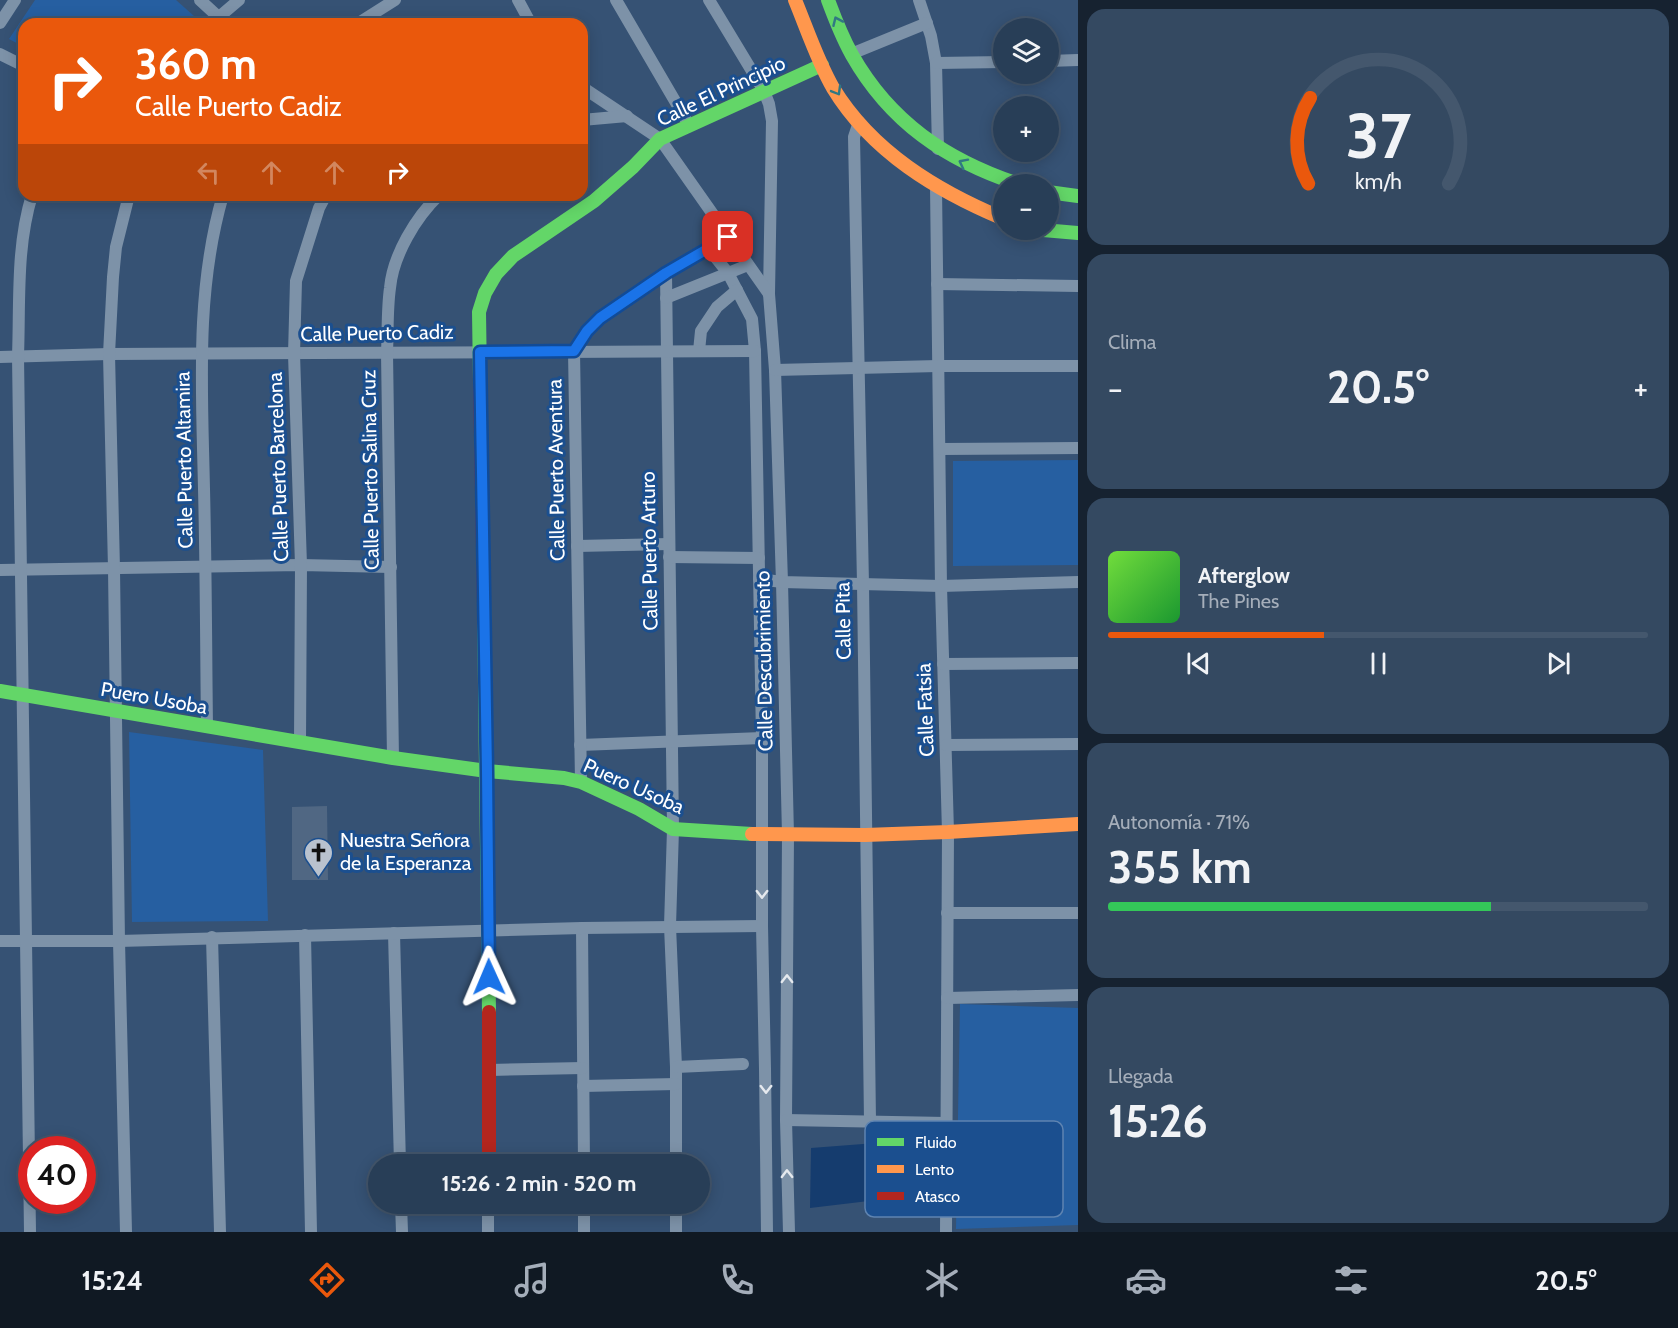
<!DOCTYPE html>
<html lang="es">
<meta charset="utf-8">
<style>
:root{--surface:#283e57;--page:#344961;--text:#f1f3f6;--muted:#a5aeba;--line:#44576d;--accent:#ea580c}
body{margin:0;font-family:Cabin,sans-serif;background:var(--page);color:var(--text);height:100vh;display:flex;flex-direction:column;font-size:22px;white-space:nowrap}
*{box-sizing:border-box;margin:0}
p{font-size:20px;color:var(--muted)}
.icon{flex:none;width:33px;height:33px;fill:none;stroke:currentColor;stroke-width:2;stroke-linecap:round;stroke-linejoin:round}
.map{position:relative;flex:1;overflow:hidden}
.panel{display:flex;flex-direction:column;gap:9px;padding:9px;background:#162230;width:600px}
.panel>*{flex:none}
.banner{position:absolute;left:18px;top:18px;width:570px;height:183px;border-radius:18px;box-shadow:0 3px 15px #0003,0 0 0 2px var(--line);background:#ea580c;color:#fff;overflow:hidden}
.controls{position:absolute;left:993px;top:18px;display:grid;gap:12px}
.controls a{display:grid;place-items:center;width:66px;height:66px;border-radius:50%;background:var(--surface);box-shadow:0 3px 15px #0003,0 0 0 2px var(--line);font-size:30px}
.speed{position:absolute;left:18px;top:1136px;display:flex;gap:12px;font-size:30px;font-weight:700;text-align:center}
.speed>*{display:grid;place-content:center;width:78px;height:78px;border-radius:50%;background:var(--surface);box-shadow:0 3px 15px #0003,0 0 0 2px var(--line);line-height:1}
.speed .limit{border:9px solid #d22;background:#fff;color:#111}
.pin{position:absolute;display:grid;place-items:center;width:51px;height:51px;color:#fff;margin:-26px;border-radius:12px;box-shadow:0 3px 9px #0006}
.me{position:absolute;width:66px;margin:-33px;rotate:359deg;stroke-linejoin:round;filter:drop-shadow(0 0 4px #0008)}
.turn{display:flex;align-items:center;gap:21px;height:126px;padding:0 18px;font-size:27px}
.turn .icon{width:78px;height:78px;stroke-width:2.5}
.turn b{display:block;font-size:42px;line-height:51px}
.lanes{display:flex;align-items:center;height:57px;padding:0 18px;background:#0003;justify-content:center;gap:30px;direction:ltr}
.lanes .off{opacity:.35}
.big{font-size:45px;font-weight:700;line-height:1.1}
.panel .card{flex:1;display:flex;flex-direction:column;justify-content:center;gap:9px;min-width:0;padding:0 21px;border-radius:18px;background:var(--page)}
.panel .dial{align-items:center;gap:0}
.dial svg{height:156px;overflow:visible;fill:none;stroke:var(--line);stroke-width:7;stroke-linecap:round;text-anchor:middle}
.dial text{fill:var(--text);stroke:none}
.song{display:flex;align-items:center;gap:18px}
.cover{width:72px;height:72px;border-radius:9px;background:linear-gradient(135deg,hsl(100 70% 55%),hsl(130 70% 35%))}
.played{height:6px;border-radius:3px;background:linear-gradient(90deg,var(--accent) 40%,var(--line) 40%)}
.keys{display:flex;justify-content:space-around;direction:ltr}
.heat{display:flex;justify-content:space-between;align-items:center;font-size:33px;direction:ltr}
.charge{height:9px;border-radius:4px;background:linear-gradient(90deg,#34c759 71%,var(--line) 0)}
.trip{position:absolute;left:368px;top:1154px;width:342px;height:60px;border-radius:30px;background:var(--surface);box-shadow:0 3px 15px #0003,0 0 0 2px var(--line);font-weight:700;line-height:60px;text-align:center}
.menu{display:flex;height:96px;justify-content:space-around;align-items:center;background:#101923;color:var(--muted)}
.menu .icon{width:42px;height:42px}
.menu .current{color:var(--accent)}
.menu b{font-size:27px;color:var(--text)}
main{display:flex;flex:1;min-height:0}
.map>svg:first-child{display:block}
</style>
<main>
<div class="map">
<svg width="1078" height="1232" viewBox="0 0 1078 1232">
<rect width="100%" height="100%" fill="#365274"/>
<!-- green -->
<g fill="#265fa1">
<polygon points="35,0 176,0 203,24 24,24 24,47 9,39"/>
<polygon points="1078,460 1078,565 953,566 953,461"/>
<polygon points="129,732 263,750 268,921 132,922"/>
<polygon points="960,1004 1078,1008 1078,1225 956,1229"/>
</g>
<!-- water -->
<polygon fill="#153c6e" points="915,1140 919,1195 810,1208 811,1148"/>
<!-- building -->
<polygon fill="#506783" points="327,806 328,880 292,880 292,807"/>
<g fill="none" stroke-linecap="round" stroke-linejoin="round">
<!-- street -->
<g stroke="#7d92a8" stroke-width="12">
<polyline points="200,0 226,24"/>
<polyline points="518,0 531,24"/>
<polyline points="616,0 689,125"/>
<polyline points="709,0 764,91 769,104 772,121 769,294 775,370 782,582 788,835 786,1120 789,1232"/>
<polyline points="919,0 931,36 936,63 938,149"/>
<polyline points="219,17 239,0"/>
<polyline points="0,23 15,0"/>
<polyline points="357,24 395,0"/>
<polyline points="0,54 24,66"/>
<polyline points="851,54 927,23"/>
<polyline points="1048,61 1078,60"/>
<polyline points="936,63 1004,62"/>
<polyline points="582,87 660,139 769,294"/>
<polyline points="582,120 627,116"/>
<polyline points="859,122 854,137 863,584 870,1121"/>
<polyline points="936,187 941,586 948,832 946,1232"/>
<polyline points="708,248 728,273 752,319 755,351 762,738 762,926 765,1069 767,1232"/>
<polyline points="666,273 673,829 670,926 676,1067 676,1164"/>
<polyline points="937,284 1078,286"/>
<polyline points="666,298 748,265"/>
<polyline points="699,351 701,331 717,307 737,290"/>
<polyline points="0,357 109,354 755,351"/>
<polyline points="775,370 938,366 1078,366"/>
<polyline points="941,449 1078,448"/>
<polyline points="577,546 669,544"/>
<polyline points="669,557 759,558"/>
<polyline points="0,570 301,565 391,567"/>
<polyline points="759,579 782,582 941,586 1078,582"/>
<polyline points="943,664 1078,663"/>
<path d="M207 727C206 648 206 569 204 489 202 390 195 291 223 195"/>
<polyline points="300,742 301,565 294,354 296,281 319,208 326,195"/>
<polyline points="580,745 762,738"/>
<polyline points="946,745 1078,744"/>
<path d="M393 758 387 353C388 331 387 309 390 288 393 255 416 217 439 195"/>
<polyline points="581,782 574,351 587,331 600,318 666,273 728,236"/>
<polyline points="947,913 1078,913"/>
<polyline points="582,928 584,1164"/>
<polyline points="394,933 400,1164"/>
<polyline points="305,935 311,1232"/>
<polyline points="212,937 220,1232"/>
<polyline points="0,941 119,941 582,928 762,926"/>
<polyline points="947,998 1078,995"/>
<polyline points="676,1067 743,1064"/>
<polyline points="490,1070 583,1068"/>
<polyline points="583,1086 676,1084"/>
<polyline points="786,1120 946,1123"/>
<polyline points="401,1203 402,1232"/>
<polyline points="584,1203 584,1232"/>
<polyline points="676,1203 676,1232"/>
<path d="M30 1232 18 356C20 303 16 247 32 195"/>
<polyline points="126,1232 119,941 114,569 109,354 113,277 116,247 129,195"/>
<polyline points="488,1232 488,1203"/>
</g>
<!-- fast -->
<g stroke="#63d668" stroke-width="14">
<path d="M828 0C835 19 842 37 852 55 890 122 946 160 1018 184"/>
<polyline points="1048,192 1078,196"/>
<polyline points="1043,230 1078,233"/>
<polyline points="480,380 479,312 485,293 496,274 513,256 594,201 633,167 660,139 822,65"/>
<polyline points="484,603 489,1012"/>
<polyline points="0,691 393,758 487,771 564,778 581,782 639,809 673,829 752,834"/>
</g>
<!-- slow -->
<g stroke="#ff974d" stroke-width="14">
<path d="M795 0C807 29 817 60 833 88 872 152 937 191 1004 219"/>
<polyline points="752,834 865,835 948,832 1078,824"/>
</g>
<!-- jam -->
<g stroke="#b3261e" stroke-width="14">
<polyline points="480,380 484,603"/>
<polyline points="489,1164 489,1012"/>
</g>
</g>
<!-- one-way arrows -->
<defs><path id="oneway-chevron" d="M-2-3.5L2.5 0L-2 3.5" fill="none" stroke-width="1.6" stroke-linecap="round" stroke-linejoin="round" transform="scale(1.5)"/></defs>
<g stroke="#317883">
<use href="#oneway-chevron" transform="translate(837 21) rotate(-114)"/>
<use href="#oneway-chevron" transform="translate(837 91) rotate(60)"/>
<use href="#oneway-chevron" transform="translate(963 163) rotate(-153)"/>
</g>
<g stroke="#e5e9ee">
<use href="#oneway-chevron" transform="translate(762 894) rotate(90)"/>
<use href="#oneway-chevron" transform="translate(787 979) rotate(-90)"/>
<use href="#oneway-chevron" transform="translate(766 1089) rotate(90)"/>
<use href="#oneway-chevron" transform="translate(787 1174) rotate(-91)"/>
</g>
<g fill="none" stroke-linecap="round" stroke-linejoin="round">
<defs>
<polyline id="route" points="489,977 487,771 480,352 574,351 587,331 600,318 666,273 728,237"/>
</defs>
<!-- route casing -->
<use href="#route" stroke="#114b97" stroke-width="15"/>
<!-- route -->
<use href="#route" stroke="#1a73e8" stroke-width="10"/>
</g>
<!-- icons -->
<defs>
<symbol id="church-pin" viewBox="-11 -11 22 30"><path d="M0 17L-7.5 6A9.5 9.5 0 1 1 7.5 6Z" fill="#b9c2ce" stroke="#1b4f8f"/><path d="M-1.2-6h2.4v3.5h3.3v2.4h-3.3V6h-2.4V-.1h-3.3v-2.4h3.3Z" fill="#111"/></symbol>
</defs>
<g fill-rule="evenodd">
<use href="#church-pin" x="302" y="836" width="33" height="45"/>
</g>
<g text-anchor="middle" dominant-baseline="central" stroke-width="6" stroke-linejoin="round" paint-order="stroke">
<!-- street labels -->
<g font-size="20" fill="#fff" stroke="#1b4f8f">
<text transform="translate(721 91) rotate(-25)">Calle El Principio</text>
<text transform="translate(377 333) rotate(-1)">Calle Puerto Cadiz</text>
<text transform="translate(184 460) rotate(-91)">Calle Puerto Altamira</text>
<text transform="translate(278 467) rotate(-92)">Calle Puerto Barcelona</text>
<text transform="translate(370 470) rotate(-91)">Calle Puerto Salina Cruz</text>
<text transform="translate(556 470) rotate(-91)">Calle Puerto Aventura</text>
<text transform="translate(649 551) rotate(-91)">Calle Puerto Arturo</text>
<text transform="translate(843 621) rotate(-91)">Calle Pita</text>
<text transform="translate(764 661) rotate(-91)">Calle Descubrimiento</text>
<text transform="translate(154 698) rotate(10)">Puero Usoba</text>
<text transform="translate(925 710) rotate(-92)">Calle Fatsia</text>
<text transform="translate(634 786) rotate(24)">Puero Usoba</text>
</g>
<!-- poi labels -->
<g font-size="20" fill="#fff" stroke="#1b4f8f" text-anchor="start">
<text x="340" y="840">Nuestra Señora<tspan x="340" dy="23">de la Esperanza</tspan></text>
</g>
</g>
<!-- legend -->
<rect x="865" y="1121" width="198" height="96" rx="9" fill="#1b4f8f" stroke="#5f84b1" stroke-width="1.5"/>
<rect x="877" y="1138" width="27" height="8" fill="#63d668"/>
<rect x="877" y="1165" width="27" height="8" fill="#ff974d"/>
<rect x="877" y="1192" width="27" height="8" fill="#b3261e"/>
<g font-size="16" fill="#fff">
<text x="915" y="1148">Fluido</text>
<text x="915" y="1175">Lento</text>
<text x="915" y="1202">Atasco</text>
</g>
</svg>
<div class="controls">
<a><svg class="icon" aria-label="layers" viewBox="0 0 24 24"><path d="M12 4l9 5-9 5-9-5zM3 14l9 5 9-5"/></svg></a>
<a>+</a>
<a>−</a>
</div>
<div class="speed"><div class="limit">40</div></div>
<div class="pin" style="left:728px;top:237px;background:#d93025"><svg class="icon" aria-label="arrive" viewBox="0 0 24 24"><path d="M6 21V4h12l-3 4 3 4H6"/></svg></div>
<svg class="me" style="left:489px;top:977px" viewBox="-20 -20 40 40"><path d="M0-17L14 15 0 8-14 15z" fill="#1a73e8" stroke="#fff" stroke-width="4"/></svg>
<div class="trip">15:26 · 2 min · 520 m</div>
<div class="banner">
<div class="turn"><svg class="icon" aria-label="right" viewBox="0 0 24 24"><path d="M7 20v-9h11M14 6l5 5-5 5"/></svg><div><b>360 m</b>Calle Puerto Cadiz</div></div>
<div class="lanes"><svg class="icon off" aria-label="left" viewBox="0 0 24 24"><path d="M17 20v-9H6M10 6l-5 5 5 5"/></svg><svg class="icon off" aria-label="ahead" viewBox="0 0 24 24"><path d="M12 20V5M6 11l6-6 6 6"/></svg><svg class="icon off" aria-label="ahead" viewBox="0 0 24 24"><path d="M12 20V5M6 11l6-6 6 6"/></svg><svg class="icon" aria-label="right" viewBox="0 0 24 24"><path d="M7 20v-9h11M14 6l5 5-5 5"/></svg></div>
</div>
</div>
<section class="panel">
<div class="card dial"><svg viewBox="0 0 100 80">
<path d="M14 69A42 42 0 1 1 86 69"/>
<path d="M14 69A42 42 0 0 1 15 25" stroke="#ea580c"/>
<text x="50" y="56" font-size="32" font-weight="700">37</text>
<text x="50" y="72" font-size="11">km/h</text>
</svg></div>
<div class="card"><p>Clima</p>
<div class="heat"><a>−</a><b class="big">20.5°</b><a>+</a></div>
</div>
<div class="card">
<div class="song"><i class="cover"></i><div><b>Afterglow</b><p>The Pines</p></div></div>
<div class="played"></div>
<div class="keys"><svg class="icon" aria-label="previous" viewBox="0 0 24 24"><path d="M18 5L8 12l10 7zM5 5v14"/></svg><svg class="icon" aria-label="pause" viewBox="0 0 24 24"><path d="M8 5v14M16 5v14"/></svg><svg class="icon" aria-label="next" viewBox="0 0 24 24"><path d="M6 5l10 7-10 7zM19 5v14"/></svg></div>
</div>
<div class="card"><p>Autonomía · 71%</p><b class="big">355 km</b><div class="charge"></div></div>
<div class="card"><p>Llegada</p><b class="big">15:26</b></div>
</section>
</main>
<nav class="menu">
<b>15:24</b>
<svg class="icon current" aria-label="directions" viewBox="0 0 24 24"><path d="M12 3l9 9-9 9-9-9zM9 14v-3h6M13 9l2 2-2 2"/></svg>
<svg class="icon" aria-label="music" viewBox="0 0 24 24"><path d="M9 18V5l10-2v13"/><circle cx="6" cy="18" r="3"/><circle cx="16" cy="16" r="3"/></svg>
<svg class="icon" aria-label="phone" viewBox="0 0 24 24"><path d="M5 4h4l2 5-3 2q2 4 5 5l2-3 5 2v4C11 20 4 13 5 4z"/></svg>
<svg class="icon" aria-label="climate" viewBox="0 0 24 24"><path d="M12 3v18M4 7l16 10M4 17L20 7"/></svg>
<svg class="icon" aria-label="car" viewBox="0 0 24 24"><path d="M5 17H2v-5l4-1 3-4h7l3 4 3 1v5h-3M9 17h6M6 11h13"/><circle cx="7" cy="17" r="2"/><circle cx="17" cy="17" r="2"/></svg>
<svg class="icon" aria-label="filters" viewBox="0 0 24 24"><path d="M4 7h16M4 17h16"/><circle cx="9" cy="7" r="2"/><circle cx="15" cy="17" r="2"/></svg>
<b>20.5°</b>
</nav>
